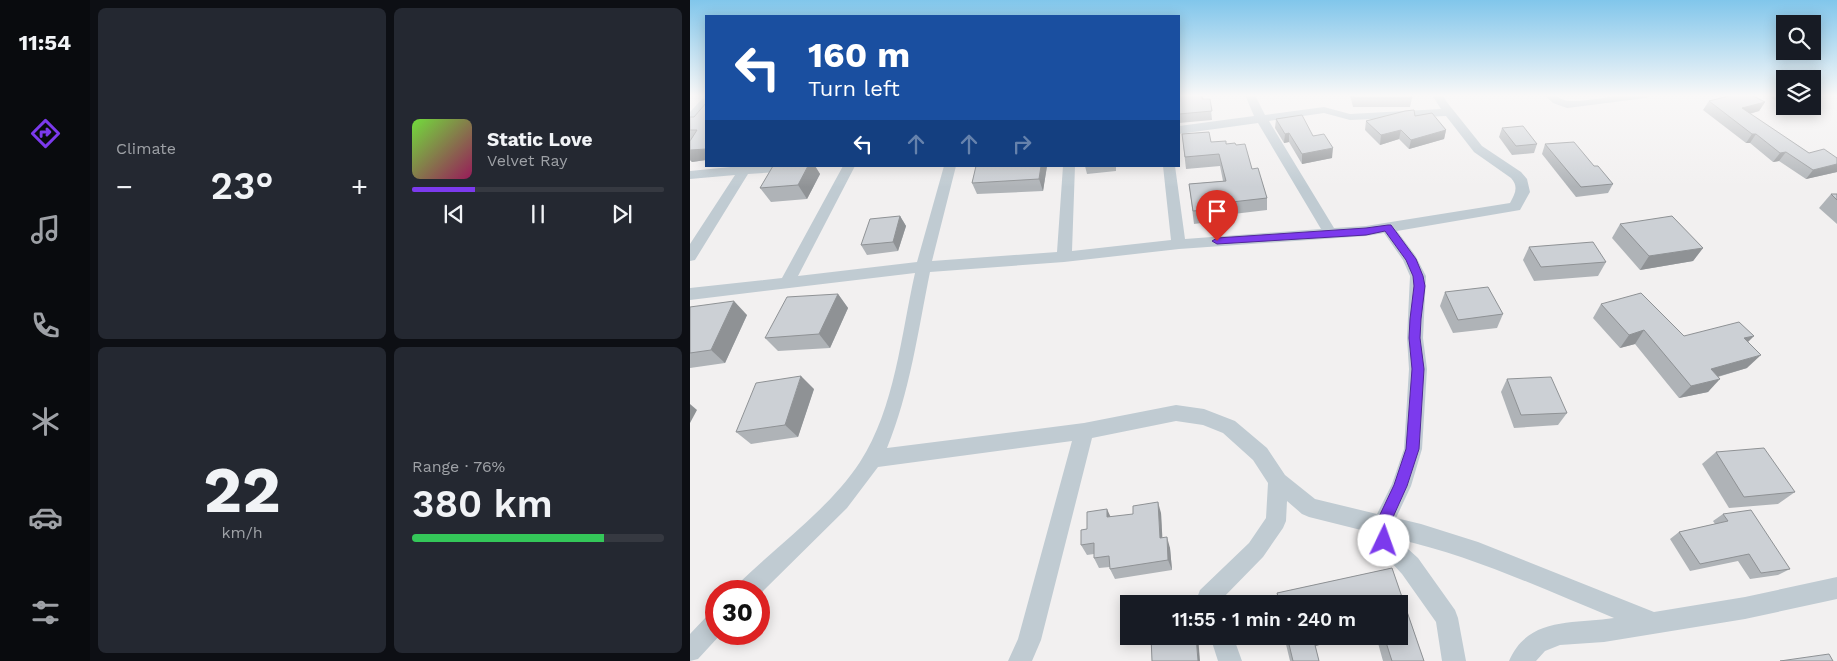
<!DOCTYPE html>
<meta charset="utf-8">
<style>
:root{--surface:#171b24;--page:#242831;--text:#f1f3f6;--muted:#9ea1a6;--line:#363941;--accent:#7c3aed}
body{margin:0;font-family:"Work Sans",sans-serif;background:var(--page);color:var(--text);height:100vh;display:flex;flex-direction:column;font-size:19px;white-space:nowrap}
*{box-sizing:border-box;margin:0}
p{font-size:16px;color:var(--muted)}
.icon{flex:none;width:28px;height:28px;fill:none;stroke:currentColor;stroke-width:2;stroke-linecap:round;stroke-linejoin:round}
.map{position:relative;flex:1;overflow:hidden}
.side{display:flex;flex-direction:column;gap:8px;padding:8px;background:#0d0f14;width:600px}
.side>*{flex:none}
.guide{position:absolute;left:15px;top:15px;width:475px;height:152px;border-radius:0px;box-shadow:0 2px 12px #0003;background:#1a4fa0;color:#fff;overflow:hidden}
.controls{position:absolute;left:1086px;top:15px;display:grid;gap:10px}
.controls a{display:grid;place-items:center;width:45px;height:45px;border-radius:0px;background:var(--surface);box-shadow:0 2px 12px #0003;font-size:25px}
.speed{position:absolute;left:15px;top:580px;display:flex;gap:10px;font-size:25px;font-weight:700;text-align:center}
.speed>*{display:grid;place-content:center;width:65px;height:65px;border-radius:50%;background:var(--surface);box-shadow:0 2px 12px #0003;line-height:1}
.speed .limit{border:8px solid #d22;background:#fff;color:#111}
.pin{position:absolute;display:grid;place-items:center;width:42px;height:42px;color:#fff;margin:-51px -21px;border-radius:50% 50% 50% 0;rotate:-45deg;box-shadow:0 0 5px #0007}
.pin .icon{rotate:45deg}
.me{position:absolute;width:55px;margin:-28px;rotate:3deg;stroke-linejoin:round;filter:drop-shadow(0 0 4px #0008)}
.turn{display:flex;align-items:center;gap:18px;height:105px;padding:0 20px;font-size:22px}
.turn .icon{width:65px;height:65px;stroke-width:2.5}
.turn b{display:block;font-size:35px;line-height:42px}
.lanes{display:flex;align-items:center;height:48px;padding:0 20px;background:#0003;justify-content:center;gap:25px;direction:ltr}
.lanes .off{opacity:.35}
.big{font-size:38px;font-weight:600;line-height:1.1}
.side .widget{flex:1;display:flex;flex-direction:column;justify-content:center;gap:8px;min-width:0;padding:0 18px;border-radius:8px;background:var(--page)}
.side .dial{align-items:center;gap:0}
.dial b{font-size:65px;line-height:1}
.song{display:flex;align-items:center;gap:15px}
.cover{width:60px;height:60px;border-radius:8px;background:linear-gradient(135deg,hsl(100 70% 55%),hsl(330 70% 35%))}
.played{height:5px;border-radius:2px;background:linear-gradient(90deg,var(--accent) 25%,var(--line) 25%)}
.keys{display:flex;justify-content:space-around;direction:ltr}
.heat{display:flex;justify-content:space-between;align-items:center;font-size:28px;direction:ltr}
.charge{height:8px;border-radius:4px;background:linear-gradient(90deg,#34c759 76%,var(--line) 0)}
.side .tiles{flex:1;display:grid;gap:8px;grid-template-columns:repeat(2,1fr)}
.trip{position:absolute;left:430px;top:595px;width:288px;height:50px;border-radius:0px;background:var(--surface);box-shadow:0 2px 12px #0003;font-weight:600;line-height:50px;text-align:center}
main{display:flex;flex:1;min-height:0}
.tabs{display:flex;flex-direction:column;width:90px;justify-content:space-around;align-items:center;background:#090b0e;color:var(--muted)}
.tabs .icon{width:35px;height:35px}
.tabs .on{color:var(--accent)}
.tabs b{font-size:22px;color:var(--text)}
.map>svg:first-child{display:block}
</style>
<main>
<nav class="tabs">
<b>11:54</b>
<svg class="icon on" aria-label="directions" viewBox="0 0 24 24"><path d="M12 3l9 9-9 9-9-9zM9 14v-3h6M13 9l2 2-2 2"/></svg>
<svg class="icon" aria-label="music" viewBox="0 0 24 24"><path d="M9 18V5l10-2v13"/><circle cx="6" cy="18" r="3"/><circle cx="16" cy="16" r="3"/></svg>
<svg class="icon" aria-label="phone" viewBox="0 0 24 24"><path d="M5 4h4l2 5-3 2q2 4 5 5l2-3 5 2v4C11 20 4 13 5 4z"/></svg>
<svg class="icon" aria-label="climate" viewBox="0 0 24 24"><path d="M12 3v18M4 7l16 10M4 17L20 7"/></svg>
<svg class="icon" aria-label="car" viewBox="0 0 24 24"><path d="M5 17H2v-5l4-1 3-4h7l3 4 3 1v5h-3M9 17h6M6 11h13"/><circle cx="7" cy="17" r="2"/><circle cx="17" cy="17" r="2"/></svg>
<svg class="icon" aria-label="filters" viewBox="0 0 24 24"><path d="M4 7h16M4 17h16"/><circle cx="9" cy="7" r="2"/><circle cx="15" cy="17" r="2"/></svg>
</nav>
<section class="side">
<div class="tiles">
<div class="widget"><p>Climate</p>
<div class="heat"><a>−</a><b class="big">23°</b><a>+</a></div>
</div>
<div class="widget">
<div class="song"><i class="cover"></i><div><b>Static Love</b><p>Velvet Ray</p></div></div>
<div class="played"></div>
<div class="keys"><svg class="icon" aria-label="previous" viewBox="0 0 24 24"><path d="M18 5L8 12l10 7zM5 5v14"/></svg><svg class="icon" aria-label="pause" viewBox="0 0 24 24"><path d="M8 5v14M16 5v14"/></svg><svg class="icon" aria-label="next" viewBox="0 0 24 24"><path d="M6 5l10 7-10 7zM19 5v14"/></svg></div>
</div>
<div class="widget dial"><b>22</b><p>km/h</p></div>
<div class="widget"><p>Range · 76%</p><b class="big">380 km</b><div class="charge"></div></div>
</div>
</section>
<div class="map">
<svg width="1147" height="661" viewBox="0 0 1147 661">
<rect width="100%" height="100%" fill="#f2f0f0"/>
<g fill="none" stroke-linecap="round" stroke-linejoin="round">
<!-- street -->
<g fill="#c0cbd2" fill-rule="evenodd">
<path d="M555 95H565L575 115 634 107 660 114 751 109 742 95H753L756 101 792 146 831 172 837 179 840 192 830 210 707 231 725 255 736 276 733 338 737 369 732 449 721 486 706 518 731 524 788 542 964 612 1055 597 1147 577V599L1055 619 914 642 870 645 855 651 846 661H819C838 616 885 624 924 618 853 589 783 556 707 539L728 558 765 610 768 618 776 661H752L746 622 712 574 688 548 683 533 619 517 612 514 597 501 596 521 593 528 573 557 530 601 531 604H509L507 598 510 590 559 543 576 518 578 483 563 460 533 433 513 425 486 421 402 438 351 640 342 661H318L328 639 382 441 188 467 157 508 69 595V591H46L49 583C89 544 139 509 170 462 205 408 211 335 225 273L0 300V288L92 278 153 166H165L108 276 227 262 254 166H266L242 261 367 252 373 166H385L382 251 481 240 473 166H485L495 239 631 229 568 123 489 134V126L564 116ZM634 113 660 120 756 116 784 152 821 178C829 187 825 194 820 203L676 226 644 228 579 121ZM694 233 713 260 720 276 717 338 719 369 714 449 702 484 687 514 625 499 595 475 577 448 545 421 514 409 486 405 394 423 197 448C220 392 228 331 240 272L374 262 489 249 676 236Z"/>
<path d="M854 95C870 93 869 101 880 101 907 102 934 91 962 95L956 98 877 108 863 103Z"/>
<polygon points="16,98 16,108 4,121 0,122 0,112 12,99"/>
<polygon points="51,166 122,166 116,170 58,174 5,260 0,261 0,244 45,175 0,179 0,171"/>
<polygon points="26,612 26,634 31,634 8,659 0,661 0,634 18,615"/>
<polygon points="520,636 543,636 552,661 528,661"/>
</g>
</g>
<!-- wall -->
<g fill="#afb3b7">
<polygon points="489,95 513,95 513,99 520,99 522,120 489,123"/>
<polygon points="660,95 721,95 722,98 720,107 663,107"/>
<polygon points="1077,95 1095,95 1095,106 1122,106 1122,110 1105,113"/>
<polygon points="1019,101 1075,102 1069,111 1060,114 1119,153 1147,158 1147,172 1116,179 1089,161 1083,162 1060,143 1056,143 1013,110"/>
<polygon points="16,103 16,160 2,162 0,160 0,117 4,117"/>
<polygon points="725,116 756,130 754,139 719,149 709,139 690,145 675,130 676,121"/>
<polygon points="586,119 623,136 642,158 612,164 599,142 594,143 585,128"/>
<polygon points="812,128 847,144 844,153 822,155 809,137"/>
<polygon points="492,134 521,142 546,145 562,169 577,198 577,210 535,215 535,220 504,224 499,184 533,181 530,166 496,169"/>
<polygon points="855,144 923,184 918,193 886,197 852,154"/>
<polygon points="83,166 125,166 130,174 117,199 81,202 70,188"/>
<polygon points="286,166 357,166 353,191 287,194 282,183"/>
<polygon points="395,166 426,166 426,171 397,174"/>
<polygon points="1141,194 1147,194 1147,224 1129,208"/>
<polygon points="210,216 216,226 208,251 177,255 171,245"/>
<polygon points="930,224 1013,248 1003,261 950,270 922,238"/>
<polygon points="839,247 916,262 908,276 844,281 833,260"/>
<polygon points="755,292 813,314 807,328 763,333 750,306"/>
<polygon points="148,294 158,308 140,348 88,351 75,338"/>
<polygon points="911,304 994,336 1064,336 1057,342 1057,368 1028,377 1018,392 989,398 945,344 930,348 903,318"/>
<polygon points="0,307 57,315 35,363 0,368"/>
<polygon points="817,379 877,413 868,425 824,428 811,392"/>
<polygon points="124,389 108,437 61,444 46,432"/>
<polygon points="1026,452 1105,492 1088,504 1039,508 1012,464"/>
<polygon points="471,513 472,538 480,548 482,570 425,579 420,569 420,567 409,568 404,558 404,554 397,555 391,545 420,517"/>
<polygon points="1033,514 1100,569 1088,575 1060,579 1048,561 1000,571 980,539 989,532 1025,524 1023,521"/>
<polygon points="702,568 734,661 693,661 686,636 709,636 709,604 587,604 587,593"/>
<polygon points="594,636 667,636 625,646 629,661 600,661"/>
</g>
<!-- shaded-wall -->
<g fill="#8f9295">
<polygon points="1129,101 1122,110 1105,113 1109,106 1122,106 1122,102"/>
<polygon points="1075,102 1069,111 1047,117 1052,108"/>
<polygon points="711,130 709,139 690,145 691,135"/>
<polygon points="756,130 754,139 719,149 721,140"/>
<polygon points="599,133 599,142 594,143 595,134"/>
<polygon points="1062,134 1066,134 1060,143 1056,143"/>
<polygon points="643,148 642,158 612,164 612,154"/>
<polygon points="16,149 16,160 2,162 0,160 0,150"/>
<polygon points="1096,152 1089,161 1083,162 1090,153"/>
<polygon points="1147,164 1147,172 1116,179 1123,170"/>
<polygon points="118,166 125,166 130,174 117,199 108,185"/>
<polygon points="351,166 357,166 353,191 349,179"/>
<polygon points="210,216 216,226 208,251 203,242"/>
<polygon points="1013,248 1003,261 950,270 959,256"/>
<polygon points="148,294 158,308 140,348 129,334"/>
<polygon points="44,301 57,315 35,363 21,350"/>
<polygon points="954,330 945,344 930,348 939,335"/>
<polygon points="1064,336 1051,349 1054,338"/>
<polygon points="1071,355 1057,368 1009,382 1021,369"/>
<polygon points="111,376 124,389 108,437 95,425"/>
<polygon points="1030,379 1018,392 989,398 1001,386"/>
<polygon points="0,404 7,410 0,423"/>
<polygon points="468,502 471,513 473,549 470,538"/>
<polygon points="417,509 422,520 417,517"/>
<polygon points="477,537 480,548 482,570 478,560"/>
<polygon points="506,636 508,636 510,661 508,661"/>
<polygon points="628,636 667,636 621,647 623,637"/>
</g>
<!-- building -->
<g fill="#ccd0d5" stroke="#8f9295">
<polygon points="489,95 512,95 512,99 520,99 522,111 489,114"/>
<polygon points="663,95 721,95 722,98 664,98"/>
<polygon points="1043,95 1061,95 1075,102 1052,108 1119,153 1134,149 1147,158 1147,164 1123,170 1096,152 1090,153 1066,134 1062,134 1019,101"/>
<polygon points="1122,97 1129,101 1122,102"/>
<polygon points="16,103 16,149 0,150 0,141 7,130 0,130 0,117 4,117"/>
<polygon points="724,110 725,116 742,113 756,130 721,140 711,130 691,135 676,121 715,111"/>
<polygon points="612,115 623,136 634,134 643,148 612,154 599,133 595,134 586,119"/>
<polygon points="833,126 847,144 826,146 812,128"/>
<polygon points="519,132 521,142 536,141 536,144 545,143 546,145 555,144 562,169 568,168 577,198 533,203 534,208 503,211 499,184 536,181 529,154 495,157 492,134"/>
<polygon points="884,142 904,166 908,166 923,184 891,187 855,144"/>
<polygon points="83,166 118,166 108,185 70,188"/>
<polygon points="286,166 351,166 349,179 282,183"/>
<polygon points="1141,194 1147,194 1147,200"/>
<polygon points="210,216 203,242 171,245 180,219"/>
<polygon points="982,216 1013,248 959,256 930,224"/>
<polygon points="903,242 916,262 851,267 839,247"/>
<polygon points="798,287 813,314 768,320 755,292"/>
<polygon points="951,293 994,336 1049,322 1064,336 1054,338 1071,355 1021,369 1030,379 1001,386 954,330 939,335 911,304"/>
<polygon points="148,294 129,334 75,338 97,297"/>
<polygon points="44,301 21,350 0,353 0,307"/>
<polygon points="111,376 95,425 46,432 66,383"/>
<polygon points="861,377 877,413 831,415 817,379"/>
<polygon points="1074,448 1105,492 1054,497 1026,452"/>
<polygon points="468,502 470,538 477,537 478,560 420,569 419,556 404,558 404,543 391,545 391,530 397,529 397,512 417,509 417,517 443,514 443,506"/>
<polygon points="1061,510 1100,569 1071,573 1059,554 1010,564 989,532 1038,521 1033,514"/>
<polygon points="702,568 734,661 702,661 694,636 709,636 709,604 590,604 587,593"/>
<polygon points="461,636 506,636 508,661 462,661"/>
<polygon points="597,636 628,636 623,637 629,661 603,661"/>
<polygon points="1139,654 1143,661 1090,661"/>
</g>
<!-- sky -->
<linearGradient id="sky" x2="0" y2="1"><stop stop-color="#81c6eb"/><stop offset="0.51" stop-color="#f9f8f8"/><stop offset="1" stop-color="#f9f8f8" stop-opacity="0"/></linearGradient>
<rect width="1147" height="187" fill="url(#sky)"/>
<!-- route -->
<polygon fill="#7c3aed" stroke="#51269a" points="698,225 701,225 726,259 733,276 735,286 731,319 730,338 734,369 729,449 717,486 699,526 702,541 700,546 694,548 689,546 685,525 704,485 716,449 722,369 719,338 720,319 724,286 723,276 716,260 695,231 676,235 527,244 522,241 527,238 676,228"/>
</svg>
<div class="controls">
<a><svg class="icon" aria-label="search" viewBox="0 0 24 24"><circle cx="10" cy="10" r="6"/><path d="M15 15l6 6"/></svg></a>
<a><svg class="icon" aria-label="layers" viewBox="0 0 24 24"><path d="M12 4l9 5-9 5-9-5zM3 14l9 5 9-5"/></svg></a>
</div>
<div class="speed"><div class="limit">30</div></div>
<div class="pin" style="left:527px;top:241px;background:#d93025"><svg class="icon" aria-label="arrive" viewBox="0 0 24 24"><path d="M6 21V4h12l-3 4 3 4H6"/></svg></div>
<svg class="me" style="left:694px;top:541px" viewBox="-20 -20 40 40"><circle r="19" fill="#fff"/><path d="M0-13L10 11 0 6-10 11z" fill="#7c3aed"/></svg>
<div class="trip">11:55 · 1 min · 240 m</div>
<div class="guide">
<div class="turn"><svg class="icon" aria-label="left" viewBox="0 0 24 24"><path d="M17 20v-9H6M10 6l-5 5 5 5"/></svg><div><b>160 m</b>Turn left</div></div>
<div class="lanes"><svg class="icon" aria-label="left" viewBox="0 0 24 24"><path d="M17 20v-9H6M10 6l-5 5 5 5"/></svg><svg class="icon off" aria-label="ahead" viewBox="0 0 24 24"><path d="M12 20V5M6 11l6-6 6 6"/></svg><svg class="icon off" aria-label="ahead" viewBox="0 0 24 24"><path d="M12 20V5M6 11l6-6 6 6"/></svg><svg class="icon off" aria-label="right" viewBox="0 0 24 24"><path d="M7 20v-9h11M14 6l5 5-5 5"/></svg></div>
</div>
</div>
</main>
